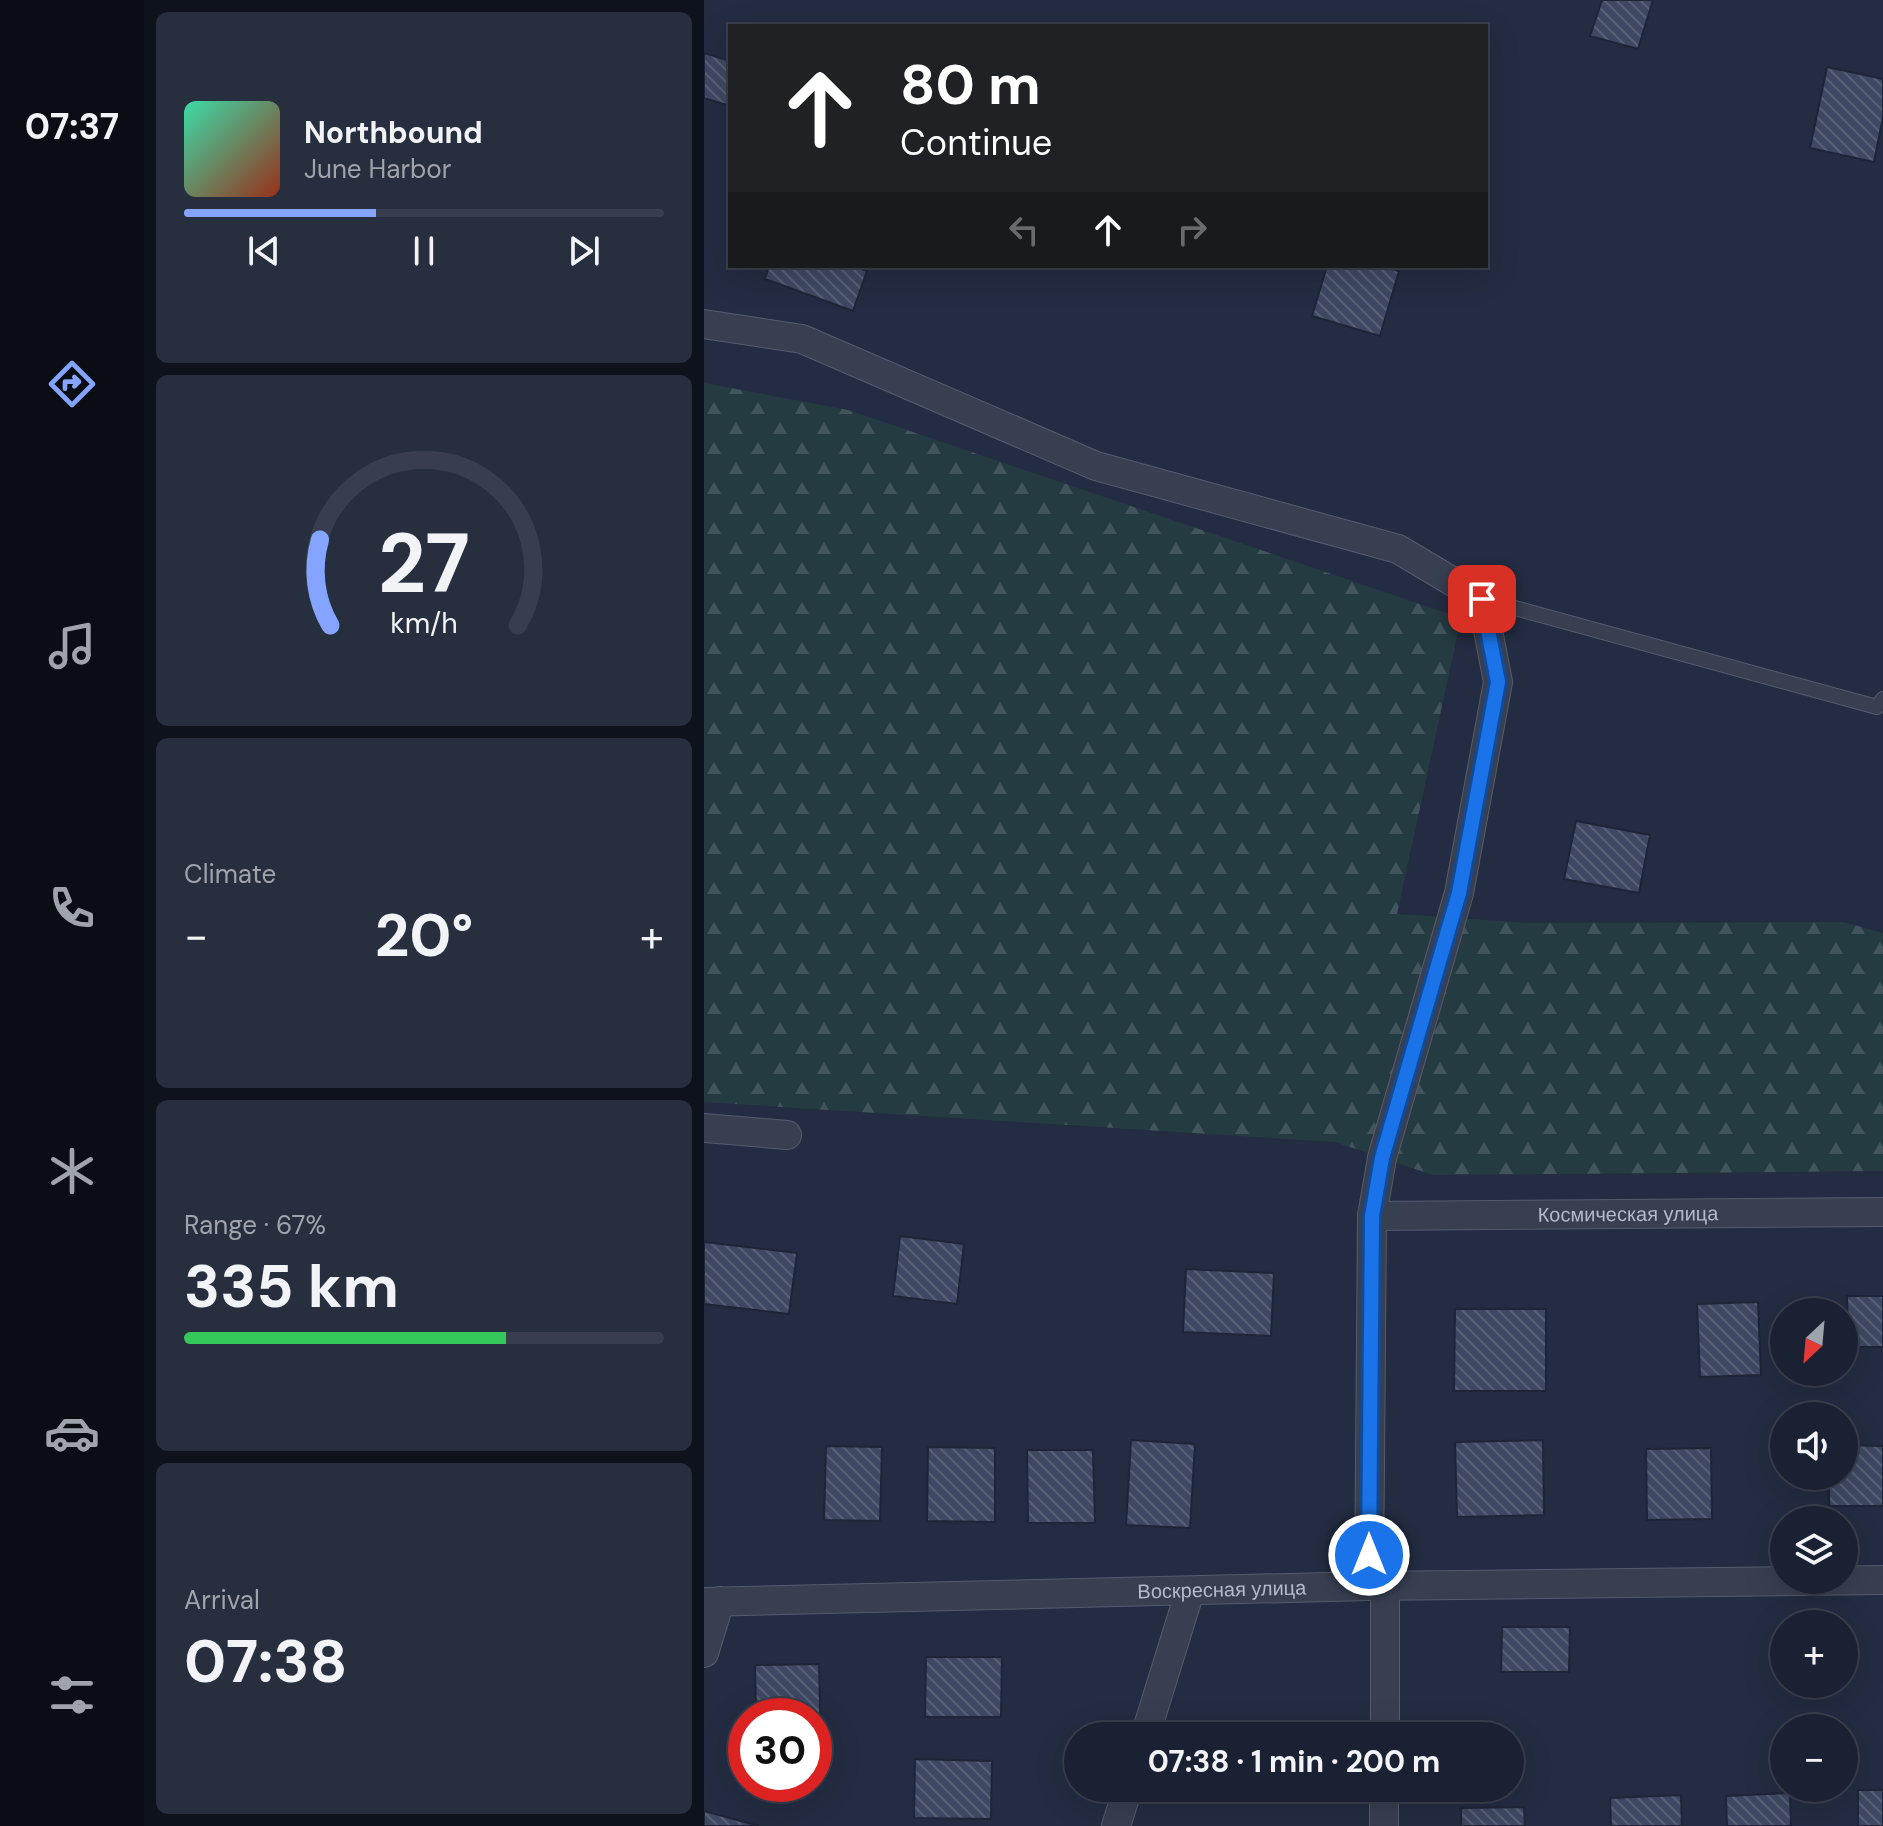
<!DOCTYPE html>
<meta charset="utf-8">
<style>
:root{--surface:#1a2132;--page:#272e3e;--text:#f1f3f6;--muted:#9fa3ac;--line:#383e4d;--accent:#85a4ff}
body{margin:0;font-family:"DM Sans",sans-serif;background:var(--page);color:var(--text);height:100vh;display:flex;flex-direction:column;font-size:30px;white-space:nowrap}
*{box-sizing:border-box;margin:0}
p{font-size:26px;color:var(--muted)}
.icon{flex:none;width:44px;height:44px;fill:none;stroke:currentColor;stroke-width:2;stroke-linecap:round;stroke-linejoin:round}
.map{position:relative;flex:1;overflow:hidden}
.details{display:flex;flex-direction:column;gap:12px;padding:12px;background:#0e121c;width:560px}
.details>*{flex:none}
.top-card{position:absolute;left:24px;top:24px;width:760px;height:244px;border-radius:0px;box-shadow:0 8px 32px #0002,0 0 0 2px var(--line);background:#202124;color:#fff;overflow:hidden}
.needle{width:52px;rotate:206deg}
.tools{position:absolute;left:1066px;top:1298px;display:grid;gap:16px}
.tools a{display:grid;place-items:center;width:88px;height:88px;border-radius:50%;background:var(--surface);box-shadow:0 8px 32px #0002,0 0 0 2px var(--line);font-size:40px}
.speed{position:absolute;left:24px;top:1698px;display:flex;gap:16px;font-size:40px;font-weight:700;text-align:center}
.speed>*{display:grid;place-content:center;width:104px;height:104px;border-radius:50%;background:var(--surface);box-shadow:0 8px 32px #0002,0 0 0 2px var(--line);line-height:1}
.speed .limit{border:12px solid #d22;background:#fff;color:#111}
.pin{position:absolute;display:grid;place-items:center;width:68px;height:68px;color:#fff;margin:-34px;border-radius:16px;box-shadow:0 4px 12px #0006}
.me{position:absolute;width:88px;margin:-44px;rotate:0deg;stroke-linejoin:round;filter:drop-shadow(0 0 6px #0008)}
.turn{display:flex;align-items:center;gap:28px;height:168px;padding:0 40px;font-size:36px}
.turn .icon{width:104px;height:104px;stroke-width:2.5}
.turn b{display:block;font-size:56px;line-height:68px}
.lanes{display:flex;align-items:center;height:76px;padding:0 40px;background:#0003;justify-content:center;gap:40px;direction:ltr}
.lanes .off{opacity:.35}
.big{font-size:60px;font-weight:700;line-height:1.1}
.details .tile{flex:1;display:flex;flex-direction:column;justify-content:center;gap:12px;min-width:0;padding:0 28px;border-radius:12px;background:var(--page)}
.details .dial{align-items:center;gap:0}
.dial svg{height:208px;overflow:visible;fill:none;stroke:var(--line);stroke-width:7;stroke-linecap:round;text-anchor:middle}
.dial text{fill:var(--text);stroke:none}
.song{display:flex;align-items:center;gap:24px}
.cover{width:96px;height:96px;border-radius:12px;background:linear-gradient(135deg,hsl(160 70% 55%),hsl(10 70% 35%))}
.played{height:8px;border-radius:4px;background:linear-gradient(90deg,var(--accent) 40%,var(--line) 40%)}
.keys{display:flex;justify-content:space-around;direction:ltr}
.heat{display:flex;justify-content:space-between;align-items:center;font-size:44px;direction:ltr}
.charge{height:12px;border-radius:6px;background:linear-gradient(90deg,#34c759 67%,var(--line) 0)}
.trip{position:absolute;left:360px;top:1722px;width:460px;height:80px;border-radius:40px;background:var(--surface);box-shadow:0 8px 32px #0002,0 0 0 2px var(--line);font-weight:700;line-height:80px;text-align:center}
main{display:flex;flex:1;min-height:0}
.menu{display:flex;flex-direction:column;width:144px;justify-content:space-around;align-items:center;background:#0a0d14;color:var(--muted)}
.menu .icon{width:56px;height:56px}
.menu .on{color:var(--accent)}
.menu b{font-size:36px;color:var(--text)}
.map>svg:first-child{display:block}
</style>
<main>
<nav class="menu">
<b>07:37</b>
<svg class="icon on" aria-label="directions" viewBox="0 0 24 24"><path d="M12 3l9 9-9 9-9-9zM9 14v-3h6M13 9l2 2-2 2"/></svg>
<svg class="icon" aria-label="music" viewBox="0 0 24 24"><path d="M9 18V5l10-2v13"/><circle cx="6" cy="18" r="3"/><circle cx="16" cy="16" r="3"/></svg>
<svg class="icon" aria-label="phone" viewBox="0 0 24 24"><path d="M5 4h4l2 5-3 2q2 4 5 5l2-3 5 2v4C11 20 4 13 5 4z"/></svg>
<svg class="icon" aria-label="climate" viewBox="0 0 24 24"><path d="M12 3v18M4 7l16 10M4 17L20 7"/></svg>
<svg class="icon" aria-label="car" viewBox="0 0 24 24"><path d="M5 17H2v-5l4-1 3-4h7l3 4 3 1v5h-3M9 17h6M6 11h13"/><circle cx="7" cy="17" r="2"/><circle cx="17" cy="17" r="2"/></svg>
<svg class="icon" aria-label="filters" viewBox="0 0 24 24"><path d="M4 7h16M4 17h16"/><circle cx="9" cy="7" r="2"/><circle cx="15" cy="17" r="2"/></svg>
</nav>
<section class="details">
<div class="tile">
<div class="song"><i class="cover"></i><div><b>Northbound</b><p>June Harbor</p></div></div>
<div class="played"></div>
<div class="keys"><svg class="icon" aria-label="previous" viewBox="0 0 24 24"><path d="M18 5L8 12l10 7zM5 5v14"/></svg><svg class="icon" aria-label="pause" viewBox="0 0 24 24"><path d="M8 5v14M16 5v14"/></svg><svg class="icon" aria-label="next" viewBox="0 0 24 24"><path d="M6 5l10 7-10 7zM19 5v14"/></svg></div>
</div>
<div class="tile dial"><svg viewBox="0 0 100 80">
<path d="M14 69A42 42 0 1 1 86 69"/>
<path d="M14 69A42 42 0 0 1 10 36" stroke="#85a4ff"/>
<text x="50" y="56" font-size="32" font-weight="700">27</text>
<text x="50" y="72" font-size="11">km/h</text>
</svg></div>
<div class="tile"><p>Climate</p>
<div class="heat"><a>−</a><b class="big">20°</b><a>+</a></div>
</div>
<div class="tile"><p>Range · 67%</p><b class="big">335 km</b><div class="charge"></div></div>
<div class="tile"><p>Arrival</p><b class="big">07:38</b></div>
</section>
<div class="map">
<svg width="1179" height="1826" viewBox="0 0 1179 1826">
<defs>
<pattern id="forest-firs" width="22" height="20" patternUnits="userSpaceOnUse" patternTransform="scale(2)"><rect width="22" height="20" fill="#253b42"/><path d="M5 1l3.5 6h-7zM16 11l3.5 6h-7z" fill="#42555c"/></pattern>
<pattern id="building-back-hatch" width="6" height="6" patternUnits="userSpaceOnUse" patternTransform="scale(2)"><rect width="6" height="6" fill="#3e4862"/><path d="M-1 5l2 2M0 0l6 6M5-1l2 2" fill="none" stroke="#586077"/></pattern>
</defs>
<rect width="100%" height="100%" fill="#232c42"/>
<!-- forest -->
<polygon fill="url(#forest-firs)" points="0,383 144,410 757,618 693,914 826,923 1139,922 1179,933 1179,1171 729,1175 631,1142 0,1102"/>
<!-- building -->
<g fill="url(#building-back-hatch)" stroke="#1e2538" stroke-width="2">
<polygon points="898,0 949,0 934,49 886,36"/>
<polygon points="0,53 26,61 26,106 0,98"/>
<polygon points="1123,67 1179,79 1179,117 1170,162 1106,148"/>
<polygon points="65,266 149,266 163,271 149,311 61,279"/>
<polygon points="623,266 676,266 695,271 676,336 608,316"/>
<polygon points="872,821 946,835 935,893 860,879"/>
<polygon points="196,1236 260,1244 253,1304 189,1296"/>
<polygon points="0,1242 93,1253 85,1314 0,1304"/>
<polygon points="482,1269 570,1273 567,1336 479,1332"/>
<polygon points="1143,1296 1179,1296 1179,1347 1144,1347"/>
<polygon points="1054,1302 1057,1375 996,1377 993,1304"/>
<polygon points="751,1309 842,1309 842,1391 750,1391"/>
<polygon points="427,1440 491,1444 486,1528 422,1525"/>
<polygon points="839,1440 840,1515 753,1517 751,1442"/>
<polygon points="1140,1445 1179,1446 1179,1506 1125,1506 1125,1476 1140,1476"/>
<polygon points="122,1446 178,1447 176,1521 120,1520"/>
<polygon points="224,1447 291,1448 291,1522 223,1521"/>
<polygon points="1007,1448 1008,1519 943,1520 942,1449"/>
<polygon points="323,1450 389,1450 391,1523 324,1523"/>
<polygon points="798,1627 866,1627 865,1672 797,1672"/>
<polygon points="222,1657 298,1657 297,1717 221,1717"/>
<polygon points="115,1664 117,1743 110,1743 110,1716 52,1716 51,1665"/>
<polygon points="211,1759 288,1761 287,1819 210,1818"/>
<rect x="1154" y="1790" width="25" height="36"/>
<polygon points="1086,1793 1087,1826 1023,1826 1022,1796"/>
<polygon points="977,1795 978,1826 907,1826 906,1798"/>
<polygon points="820,1807 821,1826 757,1826 757,1808"/>
<polygon points="0,1811 55,1826 0,1826"/>
</g>
<g fill="none" stroke-linecap="round" stroke-linejoin="round">
<defs>
<polyline id="service" points="778,599 1173,707 1179,699"/>
<g id="minor">
<polyline points="0,324 98,339 392,466 694,549 778,599 794,682 755,893 678,1158 668,1216 665,1586 681,1587 681,1736"/>
<polyline points="0,1128 83,1135"/>
<path id="s1" d="M668 1216 1179 1212"/>
<path id="s2" d="M0 1602 665 1586 1179 1580"/>
<polyline points="0,1653 16,1601"/>
<polyline points="441,1736 486,1591"/>
<polyline points="412,1826 424,1788"/>
<polyline points="680,1826 680,1788"/>
</g>
</defs>
<!-- service casing -->
<use href="#service" stroke="#555c6f" stroke-width="16"/>
<!-- minor casing -->
<use href="#minor" stroke="#555c6f" stroke-width="30"/>
<!-- service -->
<use href="#service" stroke="#373f51" stroke-width="14"/>
<!-- minor -->
<use href="#minor" stroke="#373f51" stroke-width="28"/>
</g>
<g fill="none" stroke-linecap="round" stroke-linejoin="round">
<defs>
<polyline id="route" points="665,1555 668,1216 678,1158 755,893 794,682 778,599"/>
</defs>
<!-- route casing -->
<use href="#route" stroke="#114b97" stroke-width="20"/>
<!-- route -->
<use href="#route" stroke="#1a73e8" stroke-width="14"/>
</g>
<g text-anchor="middle" dominant-baseline="central" stroke-width="8" stroke-linejoin="round" paint-order="stroke">
<!-- street labels -->
<g font-size="20" fill="#b4bacc" stroke="#1c2336">
<text stroke="none"><textPath href="#s1" startOffset="256">Космическая улица</textPath></text>
<text stroke="none"><textPath href="#s2" startOffset="518">Воскресная улица</textPath></text>
</g>
</g>
</svg>
<div class="tools">
<a><svg class="needle" viewBox="-14 -14 28 28"><path d="M0-13l5 13h-10z" fill="#e53935"/><path d="M0 13l5-13h-10z" fill="#9fa3ac"/></svg></a>
<a><svg class="icon" aria-label="sound" viewBox="0 0 24 24"><path d="M4 9h4l5-4v14l-5-4H4zM17 9q2 3 0 6"/></svg></a>
<a><svg class="icon" aria-label="layers" viewBox="0 0 24 24"><path d="M12 4l9 5-9 5-9-5zM3 14l9 5 9-5"/></svg></a>
<a>+</a>
<a>−</a>
</div>
<div class="speed"><div class="limit">30</div></div>
<div class="pin" style="left:778px;top:599px;background:#d93025"><svg class="icon" aria-label="arrive" viewBox="0 0 24 24"><path d="M6 21V4h12l-3 4 3 4H6"/></svg></div>
<svg class="me" style="left:665px;top:1555px" viewBox="-20 -20 40 40"><circle r="17" fill="#1a73e8" stroke="#fff" stroke-width="3"/><path d="M0-11L8 9 0 5-8 9z" fill="#fff"/></svg>
<div class="trip">07:38 · 1 min · 200 m</div>
<div class="top-card">
<div class="turn"><svg class="icon" aria-label="ahead" viewBox="0 0 24 24"><path d="M12 20V5M6 11l6-6 6 6"/></svg><div><b>80 m</b>Continue</div></div>
<div class="lanes"><svg class="icon off" aria-label="left" viewBox="0 0 24 24"><path d="M17 20v-9H6M10 6l-5 5 5 5"/></svg><svg class="icon" aria-label="ahead" viewBox="0 0 24 24"><path d="M12 20V5M6 11l6-6 6 6"/></svg><svg class="icon off" aria-label="right" viewBox="0 0 24 24"><path d="M7 20v-9h11M14 6l5 5-5 5"/></svg></div>
</div>
</div>
</main>
